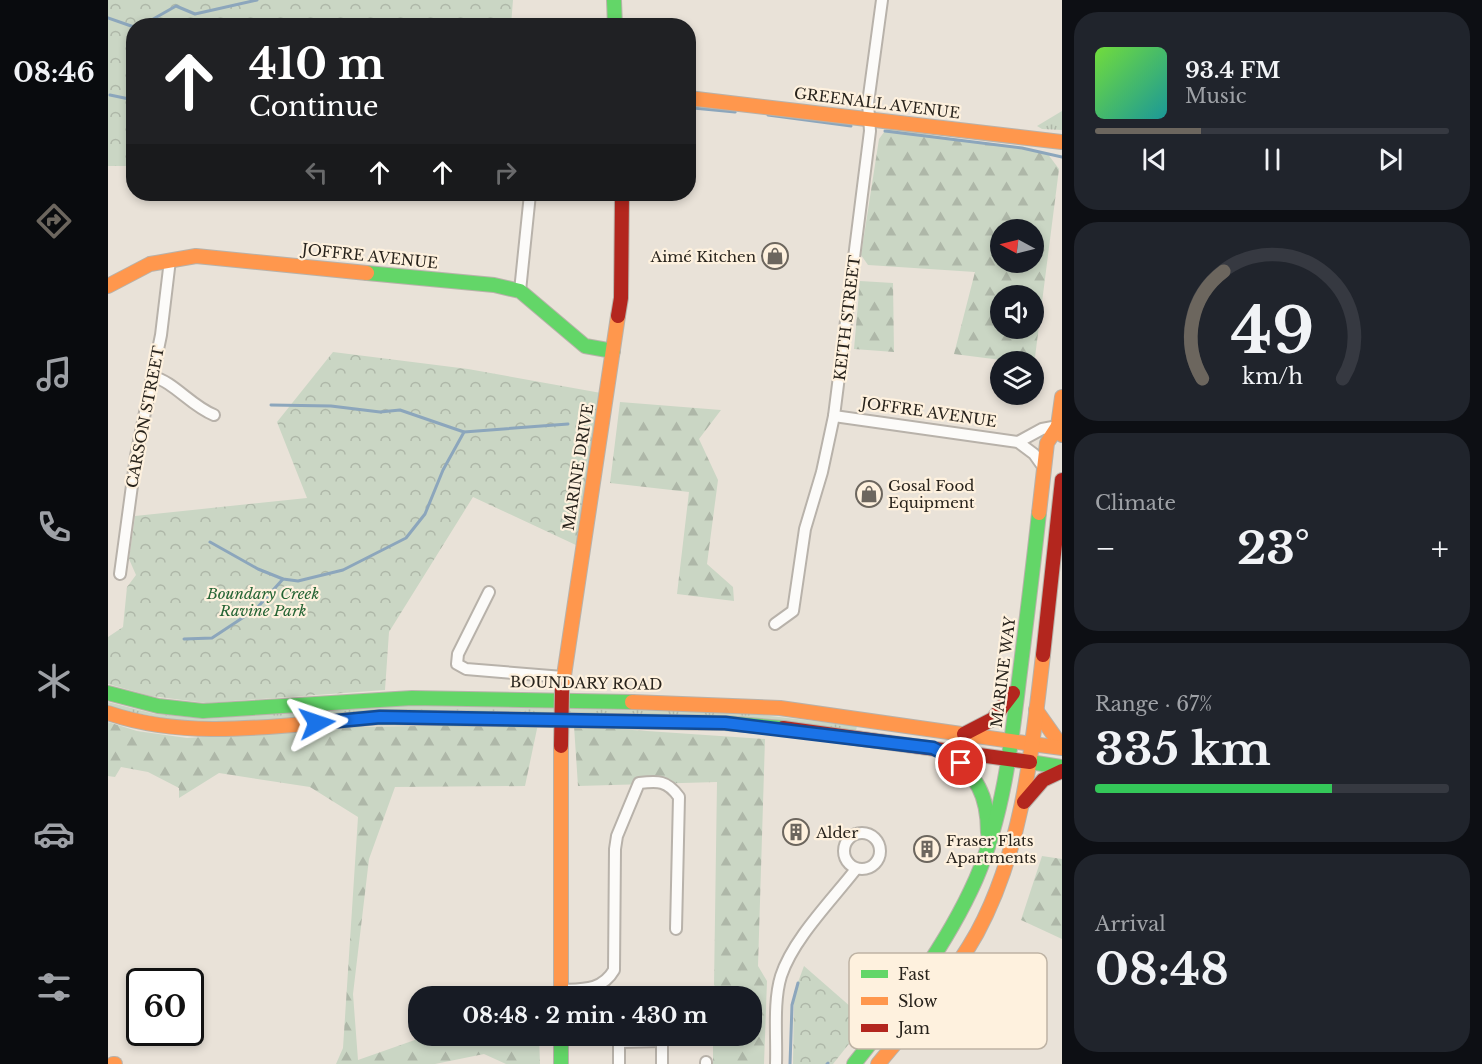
<!DOCTYPE html>
<meta charset="utf-8">
<style>
:root{--surface:#171b24;--page:#20242c;--text:#f1f3f6;--muted:#9ea1a6;--line:#363941;--accent:#6c665e}
body{margin:0;font-family:"Libre Baskerville",serif;background:var(--page);color:var(--text);height:100vh;display:flex;flex-direction:column;font-size:22px;white-space:nowrap}
*{box-sizing:border-box;margin:0}
p{font-size:20px;color:var(--muted)}
.icon{flex:none;width:33px;height:33px;fill:none;stroke:currentColor;stroke-width:2;stroke-linecap:round;stroke-linejoin:round}
.map{position:relative;flex:1;overflow:hidden}
.side{display:flex;flex-direction:column;gap:12px;padding:12px;background:#0d0f14;width:420px}
.side>*{flex:none}
.banner{position:absolute;left:18px;top:18px;width:570px;height:183px;border-radius:24px;box-shadow:0 3px 9px #0003;background:#202124;color:#fff;overflow:hidden}
.needle{width:39px;rotate:277deg}
.fabs{position:absolute;left:882px;top:219px;display:grid;gap:12px}
.fabs a{display:grid;place-items:center;width:54px;height:54px;border-radius:50%;background:var(--surface);box-shadow:0 3px 9px #0003;font-size:30px}
.speed{position:absolute;left:18px;top:968px;display:flex;gap:12px;font-size:30px;font-weight:700;text-align:center}
.speed>*{display:grid;place-content:center;width:78px;height:78px;border-radius:50%;background:var(--surface);box-shadow:0 3px 9px #0003;line-height:1}
.speed .limit{border:3px solid #111;border-radius:9px;background:#fff;color:#111}
.pin{position:absolute;display:grid;place-items:center;width:51px;height:51px;color:#fff;margin:-26px;border:3px solid #fff;border-radius:50%;box-shadow:0 2px 6px #0007}
.me{position:absolute;width:66px;margin:-33px;rotate:85deg;stroke-linejoin:round;filter:drop-shadow(0 0 4px #0008)}
.turn{display:flex;align-items:center;gap:21px;height:126px;padding:0 24px;font-size:27px}
.turn .icon{width:78px;height:78px;stroke-width:2.5}
.turn b{display:block;font-size:42px;line-height:51px}
.lanes{display:flex;align-items:center;height:57px;padding:0 24px;background:#0003;justify-content:center;gap:30px;direction:ltr}
.lanes .off{opacity:.35}
.big{font-size:45px;font-weight:800;line-height:1.1}
.side .widget{flex:1;display:flex;flex-direction:column;justify-content:center;gap:9px;min-width:0;padding:0 21px;border-radius:24px;background:var(--page)}
.side .dial{align-items:center;gap:0}
.dial svg{height:156px;overflow:visible;fill:none;stroke:var(--line);stroke-width:7;stroke-linecap:round;text-anchor:middle}
.dial text{fill:var(--text);stroke:none}
.song{display:flex;align-items:center;gap:18px}
.cover{width:72px;height:72px;border-radius:9px;background:linear-gradient(135deg,hsl(100 70% 55%),hsl(180 70% 35%))}
.played{height:6px;border-radius:3px;background:linear-gradient(90deg,var(--accent) 30%,var(--line) 30%)}
.keys{display:flex;justify-content:space-around;direction:ltr}
.heat{display:flex;justify-content:space-between;align-items:center;font-size:33px;direction:ltr}
.charge{height:9px;border-radius:4px;background:linear-gradient(90deg,#34c759 67%,var(--line) 0)}
.trip{position:absolute;left:300px;top:986px;width:354px;height:60px;border-radius:24px;background:var(--surface);box-shadow:0 3px 9px #0003;font-weight:800;line-height:60px;text-align:center}
main{display:flex;flex:1;min-height:0}
.dock{display:flex;flex-direction:column;width:108px;justify-content:space-around;align-items:center;background:#090b0e;color:var(--muted)}
.dock .icon{width:42px;height:42px}
.dock .on{color:var(--accent)}
.dock b{font-size:27px;color:var(--text)}
.map>svg:first-child{display:block}
</style>
<main>
<nav class="dock">
<b>08:46</b>
<svg class="icon on" aria-label="directions" viewBox="0 0 24 24"><path d="M12 3l9 9-9 9-9-9zM9 14v-3h6M13 9l2 2-2 2"/></svg>
<svg class="icon" aria-label="music" viewBox="0 0 24 24"><path d="M9 18V5l10-2v13"/><circle cx="6" cy="18" r="3"/><circle cx="16" cy="16" r="3"/></svg>
<svg class="icon" aria-label="phone" viewBox="0 0 24 24"><path d="M5 4h4l2 5-3 2q2 4 5 5l2-3 5 2v4C11 20 4 13 5 4z"/></svg>
<svg class="icon" aria-label="climate" viewBox="0 0 24 24"><path d="M12 3v18M4 7l16 10M4 17L20 7"/></svg>
<svg class="icon" aria-label="car" viewBox="0 0 24 24"><path d="M5 17H2v-5l4-1 3-4h7l3 4 3 1v5h-3M9 17h6M6 11h13"/><circle cx="7" cy="17" r="2"/><circle cx="17" cy="17" r="2"/></svg>
<svg class="icon" aria-label="filters" viewBox="0 0 24 24"><path d="M4 7h16M4 17h16"/><circle cx="9" cy="7" r="2"/><circle cx="15" cy="17" r="2"/></svg>
</nav>
<div class="map">
<svg width="954" height="1064" viewBox="0 0 954 1064">
<defs>
<pattern id="grass-tufts" width="24" height="20" patternUnits="userSpaceOnUse" patternTransform="scale(1.5)"><rect width="24" height="20" fill="#cad6c4"/><path d="M3 7l-1-3M5 7V3M7 7l1-3M15 17l-1-3M17 17v-4M19 17l1-3" fill="none" stroke="#aeb7a8"/></pattern>
<pattern id="forest-firs" width="22" height="20" patternUnits="userSpaceOnUse" patternTransform="scale(1.5)"><rect width="22" height="20" fill="#cad6c4"/><path d="M5 1l3.5 6h-7zM16 11l3.5 6h-7z" fill="#aeb7a8"/></pattern>
<pattern id="park-crowns" width="20" height="18" patternUnits="userSpaceOnUse" patternTransform="scale(1.5)"><rect width="20" height="18" fill="#cad6c4"/><path d="M2 6a3 3 0 1 1 6 0M12 15a3 3 0 1 1 6 0" fill="none" stroke="#aeb7a8"/></pattern>
</defs>
<rect width="100%" height="100%" fill="#e9e2d8"/>
<!-- grass -->
<g fill="url(#grass-tufts)">
<polygon points="954,111 954,130 934,129 929,126"/>
<polygon points="0,702 47,714 98,719 274,705 628,712 749,726 748,731 654,721 98,726 0,708"/>
</g>
<!-- forest -->
<g fill="url(#forest-firs)" fill-rule="evenodd">
<path d="M779 128 939 153 951 169 926 365V362L901 361 846 354 867 272 760 265 753 255 771 139ZM892 230H926V262H892ZM892 296H926V328H892Z"/>
<polygon points="752,281 785,283 786,352 746,349"/>
<polygon points="512,402 613,410 591,439 610,480 599,564 625,587 626,601 569,594 581,492 502,483"/>
<polygon points="0,722 29,731 79,738 249,727 430,724 417,786 287,787 261,859 245,994 250,1060 321,1035 431,1035 432,1064 398,1064 376,1054 327,1064 228,1064 235,1048 250,817 202,787 111,773 71,798 71,788 40,772 13,767 7,777 0,776"/>
<polygon points="466,726 657,739 650,966 659,981 656,1064 605,1064 605,1035 644,1035 644,996 615,996 606,985 609,782 470,786"/>
<polygon points="934,856 954,859 954,939 913,920"/>
</g>
<!-- park -->
<g fill="url(#park-crowns)">
<polygon points="0,0 405,0 403,25 26,26 25,166 0,166"/>
<polygon points="225,352 360,369 493,393 470,546 365,497 281,632 277,690 98,703 43,696 0,684 0,637 15,627 19,587 28,575 21,559 27,516 199,498 169,422"/>
<polygon points="696,966 759,1021 725,1064 685,1064 686,993"/>
</g>
<g fill="none" stroke-linecap="round" stroke-linejoin="round">
<!-- stream -->
<g stroke="#8ca6bc" stroke-width="3">
<polyline points="0,18 26,27"/>
<polyline points="33,26 68,6 87,14 149,0"/>
<polyline points="2,95 26,100"/>
<polyline points="585,108 627,112"/>
<polyline points="660,115 743,126"/>
<polyline points="777,131 914,148 954,157"/>
<polyline points="163,405 223,406 272,412 292,410 356,432 460,424"/>
<polyline points="102,542 150,569 175,579 190,581 235,570 298,538 317,514 335,470 356,432"/>
<polyline points="76,639 104,638 148,609 175,579"/>
<polyline points="682,1064 684,1005 690,983"/>
<polyline points="719,1064 720,1063"/>
</g>
<defs>
<g id="street">
<polyline points="412,291 422,194"/>
<path d="M45 377C65 381 83 406 106 415"/>
<polyline points="726,416 910,442 926,454 936,468"/>
<polyline points="910,442 934,429 950,426"/>
<polyline points="12,574 28,456 53,335 62,260"/>
<polyline points="381,592 350,654 349,664 358,669 455,677"/>
<polyline points="667,624 685,611 697,529 714,472 726,416 762,131 760,103 774,0"/>
<circle cx="754" cy="851" r="18"/>
<path d="M453 990C474 989 494 991 506 970L507 849 509 836 531 783C550 781 559 780 571 797L568 929"/>
<polyline points="511,1042 554,1041"/>
<polyline points="511,1064 511,1037"/>
<polyline points="554,1064 554,1041 556,1035"/>
<polyline points="598,1064 598,1062"/>
<path d="M668 1064C669 1036 665 1002 673 976 685 939 724 900 748 869"/>
</g>
<g id="fast">
<polyline points="506,0 507,26"/>
<polyline points="259,273 386,285 412,291 477,346 505,351"/>
<polyline points="0,693 50,706 95,711 304,698 524,702"/>
<polyline points="229,721 272,717 617,723 675,728"/>
<path d="M837 754C869 773 880 796 880 833"/>
<polyline points="922,762 954,767"/>
<polyline points="453,1035 453,1064"/>
<path d="M746 1064C792 1006 838 947 868 879 895 816 903 747 911 680 918 624 925 569 931 513"/>
</g>
<g id="slow">
<polyline points="580,98 954,142"/>
<polyline points="0,286 42,264 88,256 259,273"/>
<polyline points="954,397 950,426 954,435"/>
<polyline points="931,513 939,443 950,426"/>
<polyline points="454,689 510,316"/>
<polyline points="524,702 672,708 924,744"/>
<polyline points="928,710 954,747"/>
<path d="M0 713C74 738 152 728 229 721"/>
<polyline points="924,744 954,748"/>
<polyline points="453,746 453,996"/>
<polyline points="5,1064 7,1064"/>
<path d="M770 1064C805 1022 842 981 869 933 915 848 924 749 935 655"/>
</g>
<g id="jam">
<polyline points="510,316 513,298 514,194"/>
<polyline points="935,655 954,480"/>
<polyline points="675,728 922,762"/>
<polyline points="856,734 885,719 905,693"/>
<polyline points="916,802 935,780 954,771"/>
</g>
</defs>
<!-- street casing -->
<use href="#street" stroke="#b8b2aa" stroke-width="14"/>
<!-- fast casing -->
<use href="#fast" stroke="#b8b2aa" stroke-width="16"/>
<!-- slow casing -->
<use href="#slow" stroke="#b8b2aa" stroke-width="16"/>
<!-- jam casing -->
<use href="#jam" stroke="#b8b2aa" stroke-width="16"/>
<!-- street -->
<use href="#street" stroke="#fcfbf9" stroke-width="10"/>
<!-- fast -->
<use href="#fast" stroke="#63d668" stroke-width="14"/>
<!-- slow -->
<use href="#slow" stroke="#ff974d" stroke-width="14"/>
<!-- jam -->
<use href="#jam" stroke="#b3261e" stroke-width="14"/>
<defs>
<polyline id="jam-bridge" points="453,746 454,689"/>
</defs>
<!-- jam-bridge casing -->
<use href="#jam-bridge" stroke="#b8b2aa" stroke-width="16" stroke-linecap="butt"/>
<!-- jam-bridge -->
<use href="#jam-bridge" stroke="#b3261e" stroke-width="14"/>
</g>
<g fill="none" stroke-linecap="round" stroke-linejoin="round">
<defs>
<polyline id="route" points="209,723 272,717 617,723 825,748 853,763"/>
</defs>
<!-- route casing -->
<use href="#route" stroke="#114b97" stroke-width="15"/>
<!-- route -->
<use href="#route" stroke="#1a73e8" stroke-width="10"/>
</g>
<!-- icons -->
<defs>
<symbol id="shop-ring" viewBox="-11 -11 22 22"><circle r="9.5" fill="#fef1de" stroke="#6c665e" stroke-width="1.5"/><path d="M-5-2.5h2.3a2.7 3.5 0 0 1 5.4 0H5L5.5 6h-11ZM-1.5-2.5h3a1.5 2.3 0 0 0-3 0Z" fill="#6c665e"/></symbol>
<symbol id="building-ring" viewBox="-11 -11 22 22"><circle r="9.5" fill="#fef1de" stroke="#6c665e" stroke-width="1.5"/><path d="M-4-6H4V6H1V3H-1V6H-4ZM-2.5-4.3h1.7v1.8h-1.7ZM.8-4.3h1.7v1.8H.8ZM-2.5-1h1.7V.8h-1.7ZM.8-1h1.7V.8H.8Z" fill="#6c665e"/></symbol>
</defs>
<g fill-rule="evenodd">
<use href="#shop-ring" x="652" y="241" width="30" height="30"/>
<use href="#shop-ring" x="746" y="479" width="30" height="30"/>
<use href="#building-ring" x="673" y="817" width="30" height="30"/>
<use href="#building-ring" x="804" y="834" width="30" height="30"/>
</g>
<g text-anchor="middle" dominant-baseline="central" stroke-width="4.5" stroke-linejoin="round" paint-order="stroke">
<!-- street labels -->
<g font-size="15" fill="#28231c" stroke="#fef1de">
<text transform="translate(769 103) rotate(7)">GREENALL AVENUE</text>
<text transform="translate(262 256) rotate(6)">JOFFRE AVENUE</text>
<text transform="translate(739 318) rotate(-83)">KEITH STREET</text>
<text transform="translate(821 412) rotate(8)">JOFFRE AVENUE</text>
<text transform="translate(37 417) rotate(-79)">CARSON STREET</text>
<text transform="translate(470 467) rotate(-81)">MARINE DRIVE</text>
<text transform="translate(895 672) rotate(-83)">MARINE WAY</text>
<text transform="translate(478 683) rotate(1)">BOUNDARY ROAD</text>
</g>
<!-- poi labels -->
<g font-size="15" fill="#28231c" stroke="#fef1de" text-anchor="start">
<text x="648" y="256" text-anchor="end">Aimé Kitchen</text>
<text x="780" y="485">Gosal Food<tspan x="780" dy="17">Equipment</tspan></text>
<text x="708" y="832">Alder</text>
<text x="838" y="840">Fraser Flats<tspan x="838" dy="17">Apartments</tspan></text>
</g>
<!-- park labels -->
<g font-size="15" font-style="italic" fill="#256434" stroke="#fef1de">
<text x="155" y="593">Boundary Creek<tspan x="155" dy="17">Ravine Park</tspan></text>
</g>
</g>
<!-- legend -->
<rect x="741" y="953" width="198" height="96" rx="9" fill="#fef1de" stroke="#beb3a4" stroke-width="1.5"/>
<rect x="753" y="970" width="27" height="8" fill="#63d668"/>
<rect x="753" y="997" width="27" height="8" fill="#ff974d"/>
<rect x="753" y="1024" width="27" height="8" fill="#b3261e"/>
<g font-size="16" fill="#28231c">
<text x="790" y="980">Fast</text>
<text x="790" y="1007">Slow</text>
<text x="790" y="1034">Jam</text>
</g>
</svg>
<div class="fabs">
<a><svg class="needle" viewBox="-14 -14 28 28"><path d="M0-13l5 13h-10z" fill="#e53935"/><path d="M0 13l5-13h-10z" fill="#9ea1a6"/></svg></a>
<a><svg class="icon" aria-label="sound" viewBox="0 0 24 24"><path d="M4 9h4l5-4v14l-5-4H4zM17 9q2 3 0 6"/></svg></a>
<a><svg class="icon" aria-label="layers" viewBox="0 0 24 24"><path d="M12 4l9 5-9 5-9-5zM3 14l9 5 9-5"/></svg></a>
</div>
<div class="speed"><div class="limit">60</div></div>
<div class="pin" style="left:853px;top:763px;background:#d93025"><svg class="icon" aria-label="arrive" viewBox="0 0 24 24"><path d="M6 21V4h12l-3 4 3 4H6"/></svg></div>
<svg class="me" style="left:209px;top:723px" viewBox="-20 -20 40 40"><path d="M0-17L14 15 0 8-14 15z" fill="#1a73e8" stroke="#fff" stroke-width="4"/></svg>
<div class="trip">08:48 · 2 min · 430 m</div>
<div class="banner">
<div class="turn"><svg class="icon" aria-label="ahead" viewBox="0 0 24 24"><path d="M12 20V5M6 11l6-6 6 6"/></svg><div><b>410 m</b>Continue</div></div>
<div class="lanes"><svg class="icon off" aria-label="left" viewBox="0 0 24 24"><path d="M17 20v-9H6M10 6l-5 5 5 5"/></svg><svg class="icon" aria-label="ahead" viewBox="0 0 24 24"><path d="M12 20V5M6 11l6-6 6 6"/></svg><svg class="icon" aria-label="ahead" viewBox="0 0 24 24"><path d="M12 20V5M6 11l6-6 6 6"/></svg><svg class="icon off" aria-label="right" viewBox="0 0 24 24"><path d="M7 20v-9h11M14 6l5 5-5 5"/></svg></div>
</div>
</div>
<section class="side">
<div class="widget">
<div class="song"><i class="cover"></i><div><b>93.4 FM</b><p>Music</p></div></div>
<div class="played"></div>
<div class="keys"><svg class="icon" aria-label="previous" viewBox="0 0 24 24"><path d="M18 5L8 12l10 7zM5 5v14"/></svg><svg class="icon" aria-label="pause" viewBox="0 0 24 24"><path d="M8 5v14M16 5v14"/></svg><svg class="icon" aria-label="next" viewBox="0 0 24 24"><path d="M6 5l10 7-10 7zM19 5v14"/></svg></div>
</div>
<div class="widget dial"><svg viewBox="0 0 100 80">
<path d="M14 69A42 42 0 1 1 86 69"/>
<path d="M14 69A42 42 0 0 1 25 14" stroke="#6c665e"/>
<text x="50" y="56" font-size="32" font-weight="700">49</text>
<text x="50" y="72" font-size="11">km/h</text>
</svg></div>
<div class="widget"><p>Climate</p>
<div class="heat"><a>−</a><b class="big">23°</b><a>+</a></div>
</div>
<div class="widget"><p>Range · 67%</p><b class="big">335 km</b><div class="charge"></div></div>
<div class="widget"><p>Arrival</p><b class="big">08:48</b></div>
</section>
</main>
